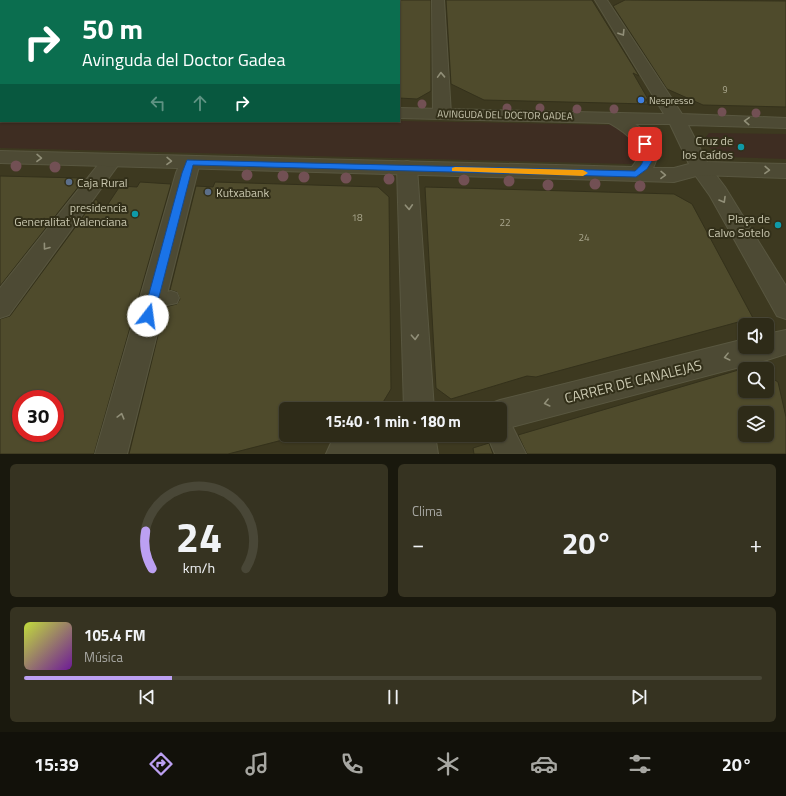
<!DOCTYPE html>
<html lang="es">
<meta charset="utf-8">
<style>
:root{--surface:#2e2b18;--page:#363321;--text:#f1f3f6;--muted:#a7a7a2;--line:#494737;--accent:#bca0f2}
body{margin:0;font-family:"Titillium Web",sans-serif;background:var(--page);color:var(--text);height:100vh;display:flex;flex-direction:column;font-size:15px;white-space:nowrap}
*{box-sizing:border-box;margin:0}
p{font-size:13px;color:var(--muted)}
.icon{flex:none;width:22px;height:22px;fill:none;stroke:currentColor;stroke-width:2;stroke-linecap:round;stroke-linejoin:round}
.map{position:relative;height:454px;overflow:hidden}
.side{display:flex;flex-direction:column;gap:10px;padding:10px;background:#19180d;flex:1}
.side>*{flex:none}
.hud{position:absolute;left:0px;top:0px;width:400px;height:122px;box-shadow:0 1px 3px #0004,0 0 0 1px var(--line);background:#0b6e4f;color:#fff;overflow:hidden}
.tools{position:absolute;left:738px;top:318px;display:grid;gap:8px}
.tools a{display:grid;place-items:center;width:36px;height:36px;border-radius:6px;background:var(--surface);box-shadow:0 1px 3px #0004,0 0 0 1px var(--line);font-size:20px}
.speed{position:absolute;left:12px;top:390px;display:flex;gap:8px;font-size:20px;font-weight:700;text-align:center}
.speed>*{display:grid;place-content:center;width:52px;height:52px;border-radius:50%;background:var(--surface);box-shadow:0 1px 3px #0004,0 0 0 1px var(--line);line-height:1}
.speed .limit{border:6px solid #d22;background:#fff;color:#111}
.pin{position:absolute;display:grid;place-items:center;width:34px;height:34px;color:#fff;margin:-17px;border-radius:8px;box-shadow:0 2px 6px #0006}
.me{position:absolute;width:44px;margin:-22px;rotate:15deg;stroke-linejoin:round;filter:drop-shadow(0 0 3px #0008)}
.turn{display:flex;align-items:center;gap:14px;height:84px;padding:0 16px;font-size:18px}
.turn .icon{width:52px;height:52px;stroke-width:2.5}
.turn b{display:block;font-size:28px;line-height:34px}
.lanes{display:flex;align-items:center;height:38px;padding:0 16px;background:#0003;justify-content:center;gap:20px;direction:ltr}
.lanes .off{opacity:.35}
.big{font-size:30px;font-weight:700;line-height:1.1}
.side .widget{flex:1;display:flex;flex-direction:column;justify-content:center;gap:6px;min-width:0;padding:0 14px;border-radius:6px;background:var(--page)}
.side .dial{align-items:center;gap:0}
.dial svg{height:104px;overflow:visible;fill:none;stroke:var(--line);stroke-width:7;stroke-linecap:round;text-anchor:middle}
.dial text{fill:var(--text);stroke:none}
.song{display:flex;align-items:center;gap:12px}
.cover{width:48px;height:48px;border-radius:6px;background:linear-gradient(135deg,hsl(70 70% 55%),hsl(280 70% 35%))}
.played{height:4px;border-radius:2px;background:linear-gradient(90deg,var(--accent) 20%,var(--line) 20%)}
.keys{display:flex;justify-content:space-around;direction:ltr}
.heat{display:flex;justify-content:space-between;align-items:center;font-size:22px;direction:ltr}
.side .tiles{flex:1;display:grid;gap:10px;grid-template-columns:1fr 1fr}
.widget:last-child{grid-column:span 2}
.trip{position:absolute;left:279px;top:402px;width:228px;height:40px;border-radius:6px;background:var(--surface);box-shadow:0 1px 3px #0004,0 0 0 1px var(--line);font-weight:700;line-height:40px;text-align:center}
.tab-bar{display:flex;height:64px;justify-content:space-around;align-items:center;background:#12110a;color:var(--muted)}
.tab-bar .icon{width:28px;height:28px}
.tab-bar .selected{color:var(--accent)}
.tab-bar b{font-size:18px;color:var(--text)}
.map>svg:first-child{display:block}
</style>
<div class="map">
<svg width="786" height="454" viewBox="0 0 786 454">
<rect width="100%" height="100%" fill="#3d3920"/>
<!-- green -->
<g fill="#3e2d22">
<polygon points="0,112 1,121 399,121 614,125 636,139 640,159 631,164 0,148"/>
<polygon points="709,133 786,134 786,159 729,157 714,151 705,144 705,138"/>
</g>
<!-- building -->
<g fill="#4f4b2c" stroke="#34311b" fill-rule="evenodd">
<polygon points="399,0 431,0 431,91 417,99 399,98"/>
<polygon points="446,0 592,0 639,76 633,73 648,99 646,99 648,104 484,100 451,84"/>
<polygon points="625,0 786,1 786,107 703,105 667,89 613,6"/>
<polygon points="0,176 80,178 83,181 0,286"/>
<path d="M140 182 171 184 94 454H0V319L10 316 96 199 104 210 120 186 137 187ZM21 399H55V433H21Z"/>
<polygon points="215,182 378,187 389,197 391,389 379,409 286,409 286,435 302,435 228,454 129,454 165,307 177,304 180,299 177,292 170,290 196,186 213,187"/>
<polygon points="425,187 674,194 692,204 753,318 536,377 527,376 451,399 436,388"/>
<path d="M752 366 757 369H745V391H767V375L778 382 786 417V454H527L518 435ZM745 413H767V435H745Z"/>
<polygon points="489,443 493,454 474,454 473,448"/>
</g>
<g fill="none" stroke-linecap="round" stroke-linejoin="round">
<defs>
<polygon id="service" points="171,291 177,293 179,298 177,303 152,308 146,306 144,301 146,296"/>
<polygon id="pedestrian" points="500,417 510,422 526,454 495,454 487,435 500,435"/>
<g id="minor">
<polygon points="66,0 79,0 66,1"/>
<rect x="219" y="0" width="12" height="1"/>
<polygon points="432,0 444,0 451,114 448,118 442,119 436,118 433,114"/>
<polygon points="1,58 1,68 0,69 0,59"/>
<polygon points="112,154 119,156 122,160 119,164 9,315 0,318 0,288 105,156"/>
<polygon points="190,156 197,157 200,162 127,454 95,454 176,173 183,157"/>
<polygon points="407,161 414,163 417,168 434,409 404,409 397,168 400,163"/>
<polygon points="700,161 707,163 725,187 786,286 786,319 777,316 710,196 690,168 693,163"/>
<polygon points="786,330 786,354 767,360 500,430 500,409 488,409 489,404 500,400 745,339 745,347 767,347 767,334"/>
<polygon points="355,435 435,435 438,454 326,454 331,443"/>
</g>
<g id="tertiary">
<path d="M595 0H607L682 114 786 118V128L688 125 707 162 786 164V178L700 175 674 182 0 163V151L632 167C649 148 625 132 609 123L399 118V108L664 114ZM635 124H670L689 164 674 168H653C663 150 650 134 635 124Z"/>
<rect x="0" y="99" width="1" height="10"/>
</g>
</defs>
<!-- service casing -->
<use href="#service" stroke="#595740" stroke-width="2"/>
<!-- pedestrian casing -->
<use href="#pedestrian" stroke="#595740" stroke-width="2"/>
<!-- minor casing -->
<use href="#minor" stroke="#595740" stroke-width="2"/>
<!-- tertiary casing -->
<use href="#tertiary" stroke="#595740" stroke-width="2"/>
<!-- service -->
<use href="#service" fill="#4d4a34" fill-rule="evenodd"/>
<!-- pedestrian -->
<use href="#pedestrian" fill="#4d4a34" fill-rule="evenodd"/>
<!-- minor -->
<use href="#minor" fill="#4d4a34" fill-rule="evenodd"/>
<!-- tertiary -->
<use href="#tertiary" fill="#4d4a34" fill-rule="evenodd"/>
</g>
<!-- trees -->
<g fill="#725054">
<circle cx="422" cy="104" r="4.5"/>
<circle cx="507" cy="108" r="4.5"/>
<circle cx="540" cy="108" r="4.5"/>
<circle cx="577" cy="109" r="4.5"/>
<circle cx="614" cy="109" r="4.5"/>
<circle cx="722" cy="112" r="4.5"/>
<circle cx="756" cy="113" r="4.5"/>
<circle cx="16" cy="166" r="5.5"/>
<circle cx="55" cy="167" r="5.5"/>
<circle cx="247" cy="175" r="5.5"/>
<circle cx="283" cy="176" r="5.5"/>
<circle cx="304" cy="177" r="5.5"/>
<circle cx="346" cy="178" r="5.5"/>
<circle cx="389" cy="179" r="5.5"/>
<circle cx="464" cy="180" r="5.5"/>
<circle cx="509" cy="181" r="5.5"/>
<circle cx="595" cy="184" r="5.5"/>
<circle cx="548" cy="185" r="5.5"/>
<circle cx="640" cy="186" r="5.5"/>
</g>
<!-- one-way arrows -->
<defs><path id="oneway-chevron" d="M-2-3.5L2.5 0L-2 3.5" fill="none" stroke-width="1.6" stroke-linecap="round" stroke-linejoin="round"/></defs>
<g stroke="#918f78">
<use href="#oneway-chevron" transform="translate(622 33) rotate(58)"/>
<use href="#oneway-chevron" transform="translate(441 75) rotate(-92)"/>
<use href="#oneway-chevron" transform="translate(747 121) rotate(-177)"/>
<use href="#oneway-chevron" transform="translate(39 158) rotate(1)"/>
<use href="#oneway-chevron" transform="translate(169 161) rotate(1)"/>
<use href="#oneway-chevron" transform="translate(767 170) rotate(2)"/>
<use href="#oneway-chevron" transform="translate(663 175) rotate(1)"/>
<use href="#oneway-chevron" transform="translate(723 200) rotate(60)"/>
<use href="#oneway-chevron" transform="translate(409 207) rotate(87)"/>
<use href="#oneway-chevron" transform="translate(46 247) rotate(127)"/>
<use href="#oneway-chevron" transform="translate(415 337) rotate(87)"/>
<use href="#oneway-chevron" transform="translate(727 357) rotate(166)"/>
<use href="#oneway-chevron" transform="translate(547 403) rotate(166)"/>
<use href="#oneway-chevron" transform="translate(121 416) rotate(-75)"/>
</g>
<!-- route -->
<path fill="#1a73e8" stroke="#114b97" d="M645 142 649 144 652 161 647 169 636 177 193 165 154 316 152 320 148 321 145 320 143 316 182 173 187 160 635 171C646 162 644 158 641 144Z"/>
<!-- slow -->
<polygon fill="#f59e0b" points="455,167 583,170 588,173 583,176 452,171 452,168"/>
<!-- markers -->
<circle fill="#3f7fe0" stroke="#322f19" stroke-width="1.5" cx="641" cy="100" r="4"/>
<g fill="#0f9aa8" stroke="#322f19" stroke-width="1.5">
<circle cx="741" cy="147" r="4"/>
<circle cx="135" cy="214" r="4"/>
<circle cx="778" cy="225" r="4"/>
</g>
<g fill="#5c6f8a" stroke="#322f19" stroke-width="1.5">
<circle cx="69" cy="182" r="4"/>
<circle cx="208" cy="192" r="4"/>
</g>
<g text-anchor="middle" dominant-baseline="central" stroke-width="4" stroke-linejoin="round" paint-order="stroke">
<!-- far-number labels -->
<g font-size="9" fill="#aaa78e">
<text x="725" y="89">9</text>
</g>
<!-- far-poi labels -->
<g font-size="10" fill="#c9c7af" stroke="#322f19" text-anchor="start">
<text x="649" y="100">Nespresso</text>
</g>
<!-- far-street labels -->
<g font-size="10" fill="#c9c7af" stroke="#322f19">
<text transform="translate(505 115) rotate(1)">AVINGUDA DEL DOCTOR GADEA</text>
</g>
<!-- number labels -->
<g font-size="10" fill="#aaa78e">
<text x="357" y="217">18</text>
<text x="505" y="222">22</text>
<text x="584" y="237">24</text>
</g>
<!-- poi labels -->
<g font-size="12" fill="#c9c7af" stroke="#322f19" text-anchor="end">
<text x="733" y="140">Cruz de<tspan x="733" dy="14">los Caídos</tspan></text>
<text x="77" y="182" text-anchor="start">Caja Rural</text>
<text x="216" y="192" text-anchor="start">Kutxabank</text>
<text x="127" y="207">presidencia<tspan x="127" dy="14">Generalitat Valenciana</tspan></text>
<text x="770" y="218">Plaça de<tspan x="770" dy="14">Calvo Sotelo</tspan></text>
</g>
<!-- near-street labels -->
<g font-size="14" fill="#c9c7af" stroke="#322f19">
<text transform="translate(633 381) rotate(-14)">CARRER DE CANALEJAS</text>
</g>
</g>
</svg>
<div class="tools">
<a><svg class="icon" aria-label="sound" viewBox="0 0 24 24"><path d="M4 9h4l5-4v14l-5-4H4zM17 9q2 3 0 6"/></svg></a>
<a><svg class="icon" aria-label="search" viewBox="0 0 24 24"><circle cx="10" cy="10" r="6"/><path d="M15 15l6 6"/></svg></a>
<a><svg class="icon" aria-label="layers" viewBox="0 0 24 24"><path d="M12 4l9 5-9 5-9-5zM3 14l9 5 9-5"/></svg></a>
</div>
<div class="speed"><div class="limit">30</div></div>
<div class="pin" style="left:645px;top:144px;background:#d93025"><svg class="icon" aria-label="arrive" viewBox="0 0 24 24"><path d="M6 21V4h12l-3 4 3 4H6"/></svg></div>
<svg class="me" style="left:148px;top:316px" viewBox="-20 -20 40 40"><circle r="19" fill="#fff"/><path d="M0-13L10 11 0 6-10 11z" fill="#1a73e8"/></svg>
<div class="trip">15:40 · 1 min · 180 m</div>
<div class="hud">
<div class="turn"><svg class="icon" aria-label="right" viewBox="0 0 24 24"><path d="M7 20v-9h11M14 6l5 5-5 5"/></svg><div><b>50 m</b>Avinguda del Doctor Gadea</div></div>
<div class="lanes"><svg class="icon off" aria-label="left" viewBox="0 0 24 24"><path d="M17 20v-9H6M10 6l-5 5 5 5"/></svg><svg class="icon off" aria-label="ahead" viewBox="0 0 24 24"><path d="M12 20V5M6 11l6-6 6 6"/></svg><svg class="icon" aria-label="right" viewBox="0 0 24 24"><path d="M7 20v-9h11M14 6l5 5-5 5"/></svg></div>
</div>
</div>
<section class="side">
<div class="tiles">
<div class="widget dial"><svg viewBox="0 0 100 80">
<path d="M14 69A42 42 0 1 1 86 69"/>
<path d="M14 69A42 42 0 0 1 9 40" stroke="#bca0f2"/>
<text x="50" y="56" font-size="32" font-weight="700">24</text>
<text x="50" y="72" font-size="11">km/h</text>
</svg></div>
<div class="widget"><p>Clima</p>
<div class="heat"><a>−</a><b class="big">20°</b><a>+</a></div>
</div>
<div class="widget">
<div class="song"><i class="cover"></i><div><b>105.4 FM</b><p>Música</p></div></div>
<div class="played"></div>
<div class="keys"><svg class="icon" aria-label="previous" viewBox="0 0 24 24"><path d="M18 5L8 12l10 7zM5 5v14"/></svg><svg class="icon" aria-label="pause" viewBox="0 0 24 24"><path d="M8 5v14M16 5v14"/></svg><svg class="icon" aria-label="next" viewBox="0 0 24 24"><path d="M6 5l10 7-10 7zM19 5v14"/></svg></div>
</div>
</div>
</section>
<nav class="tab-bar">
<b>15:39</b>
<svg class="icon selected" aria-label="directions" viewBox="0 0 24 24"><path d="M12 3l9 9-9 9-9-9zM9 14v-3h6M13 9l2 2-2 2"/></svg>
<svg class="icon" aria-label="music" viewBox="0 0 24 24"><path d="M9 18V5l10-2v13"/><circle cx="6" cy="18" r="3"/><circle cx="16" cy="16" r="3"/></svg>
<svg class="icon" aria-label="phone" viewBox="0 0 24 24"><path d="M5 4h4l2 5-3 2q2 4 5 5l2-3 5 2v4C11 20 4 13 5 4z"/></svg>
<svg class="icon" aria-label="climate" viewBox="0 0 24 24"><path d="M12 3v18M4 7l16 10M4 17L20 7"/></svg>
<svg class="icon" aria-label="car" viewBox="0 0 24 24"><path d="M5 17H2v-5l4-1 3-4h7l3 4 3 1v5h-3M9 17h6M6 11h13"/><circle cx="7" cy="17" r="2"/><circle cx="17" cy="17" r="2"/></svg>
<svg class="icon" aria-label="filters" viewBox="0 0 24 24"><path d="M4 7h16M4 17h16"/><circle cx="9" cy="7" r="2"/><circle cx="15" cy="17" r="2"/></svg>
<b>20°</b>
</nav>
